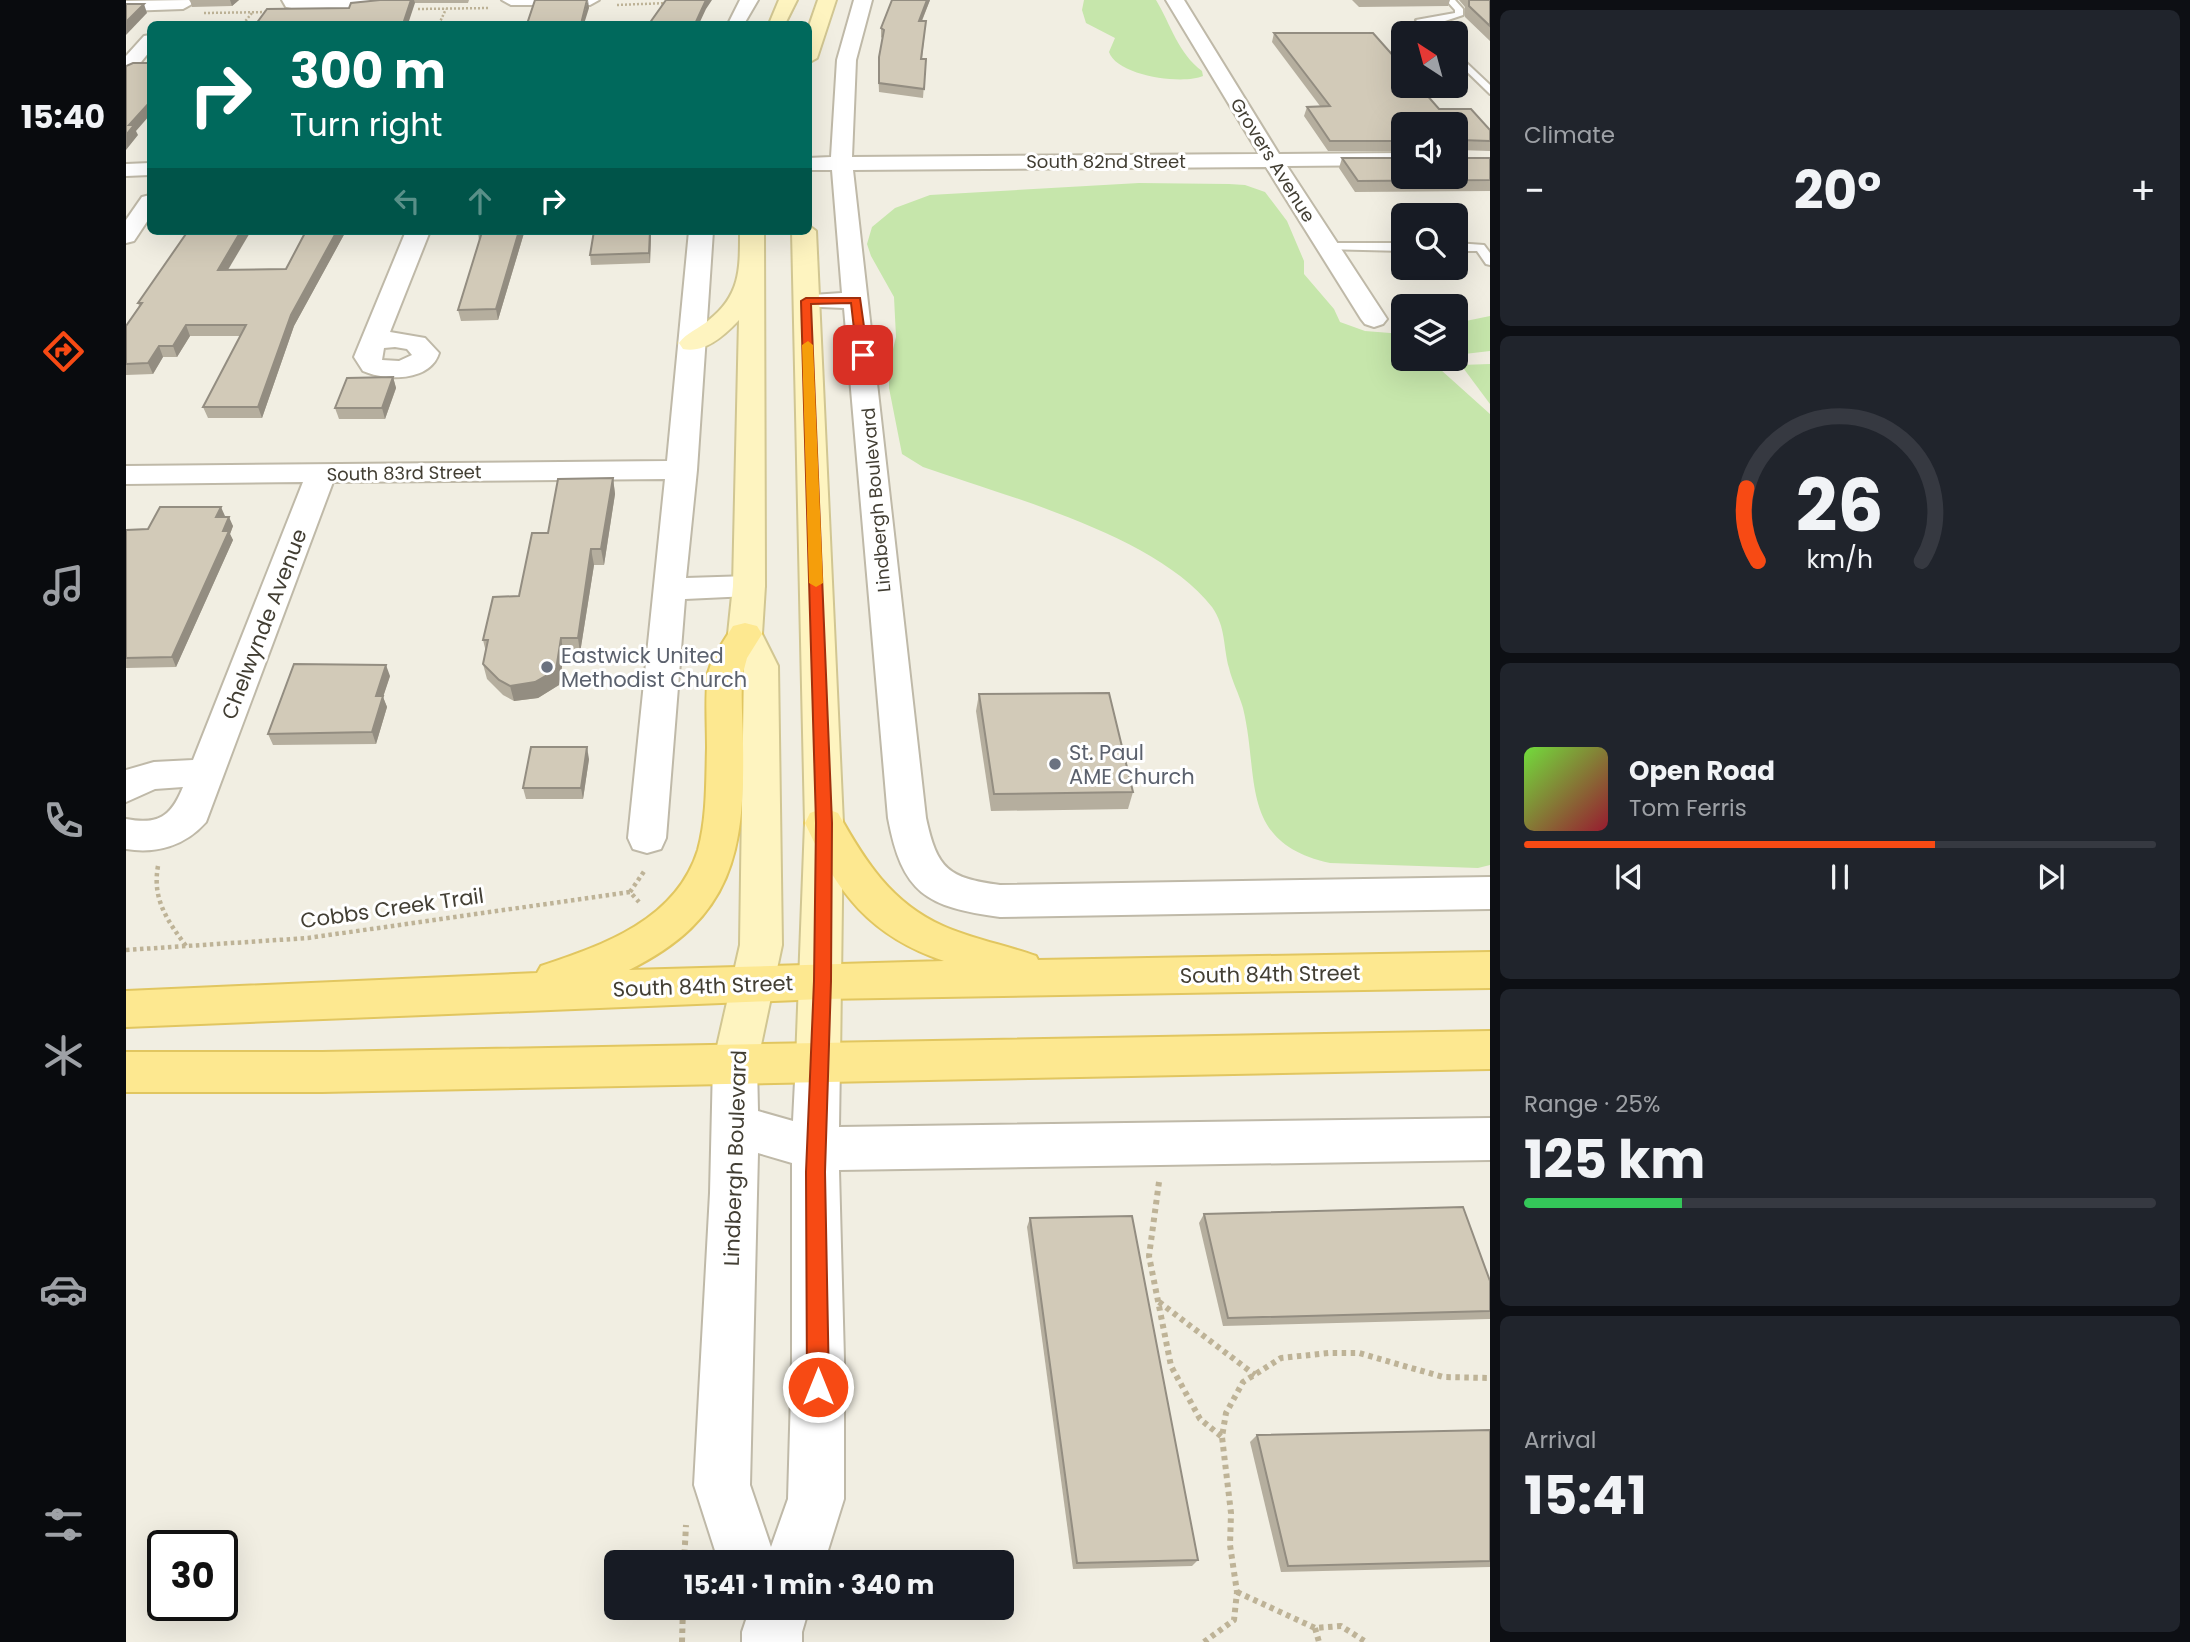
<!DOCTYPE html>
<meta charset="utf-8">
<style>
:root{--surface:#171b24;--page:#20242c;--text:#f1f3f6;--muted:#9ea1a6;--line:#363941;--accent:#f74a14}
body{margin:0;font-family:Poppins,sans-serif;background:var(--page);color:var(--text);height:100vh;display:flex;flex-direction:column;font-size:26px;white-space:nowrap}
*{box-sizing:border-box;margin:0}
p{font-size:23px;color:var(--muted)}
.icon{flex:none;width:38px;height:38px;fill:none;stroke:currentColor;stroke-width:2;stroke-linecap:round;stroke-linejoin:round}
.map{position:relative;flex:1;overflow:hidden}
.drawer{display:flex;flex-direction:column;gap:10px;padding:10px;background:#0d0f14;width:700px}
.drawer>*{flex:none}
.banner{position:absolute;left:21px;top:21px;width:665px;height:214px;border-radius:10px;box-shadow:0 7px 28px #0002;background:#00695c;color:#fff;overflow:hidden}
.needle{width:46px;rotate:324deg}
.fabs{position:absolute;left:1265px;top:21px;display:grid;gap:14px}
.fabs a{display:grid;place-items:center;width:77px;height:77px;border-radius:10px;background:var(--surface);box-shadow:0 7px 28px #0002;font-size:35px}
.speed{position:absolute;left:21px;top:1530px;display:flex;gap:14px;font-size:35px;font-weight:700;text-align:center}
.speed>*{display:grid;place-content:center;width:91px;height:91px;border-radius:50%;background:var(--surface);box-shadow:0 7px 28px #0002;line-height:1}
.speed .limit{border:4px solid #111;border-radius:10px;background:#fff;color:#111}
.pin{position:absolute;display:grid;place-items:center;width:60px;height:60px;color:#fff;margin:-30px;border-radius:14px;box-shadow:0 4px 10px #0006}
.me{position:absolute;width:77px;margin:-38px;rotate:0deg;stroke-linejoin:round;filter:drop-shadow(0 0 5px #0008)}
.turn{display:flex;align-items:center;gap:24px;height:147px;padding:0 28px;font-size:32px}
.turn .icon{width:91px;height:91px;stroke-width:2.5}
.turn b{display:block;font-size:49px;line-height:60px}
.lanes{display:flex;align-items:center;height:66px;padding:0 28px;background:#0003;justify-content:center;gap:35px;direction:ltr}
.lanes .off{opacity:.35}
.big{font-size:52px;font-weight:700;line-height:1.1}
.drawer .widget{flex:1;display:flex;flex-direction:column;justify-content:center;gap:10px;min-width:0;padding:0 24px;border-radius:10px;background:var(--page)}
.drawer .dial{align-items:center;gap:0}
.dial svg{height:182px;overflow:visible;fill:none;stroke:var(--line);stroke-width:7;stroke-linecap:round;text-anchor:middle}
.dial text{fill:var(--text);stroke:none}
.song{display:flex;align-items:center;gap:21px}
.cover{width:84px;height:84px;border-radius:10px;background:linear-gradient(135deg,hsl(100 70% 55%),hsl(350 70% 35%))}
.played{height:7px;border-radius:4px;background:linear-gradient(90deg,var(--accent) 65%,var(--line) 65%)}
.keys{display:flex;justify-content:space-around;direction:ltr}
.heat{display:flex;justify-content:space-between;align-items:center;font-size:38px;direction:ltr}
.charge{height:10px;border-radius:5px;background:linear-gradient(90deg,#34c759 25%,var(--line) 0)}
.trip{position:absolute;left:478px;top:1550px;width:410px;height:70px;border-radius:10px;background:var(--surface);box-shadow:0 7px 28px #0002;font-weight:700;line-height:70px;text-align:center}
main{display:flex;flex:1;min-height:0}
.menu{display:flex;flex-direction:column;width:126px;justify-content:space-around;align-items:center;background:#090b0e;color:var(--muted)}
.menu .icon{width:49px;height:49px}
.menu .active{color:var(--accent)}
.menu b{font-size:32px;color:var(--text)}
.map>svg:first-child{display:block}
</style>
<main>
<nav class="menu">
<b>15:40</b>
<svg class="icon active" aria-label="directions" viewBox="0 0 24 24"><path d="M12 3l9 9-9 9-9-9zM9 14v-3h6M13 9l2 2-2 2"/></svg>
<svg class="icon" aria-label="music" viewBox="0 0 24 24"><path d="M9 18V5l10-2v13"/><circle cx="6" cy="18" r="3"/><circle cx="16" cy="16" r="3"/></svg>
<svg class="icon" aria-label="phone" viewBox="0 0 24 24"><path d="M5 4h4l2 5-3 2q2 4 5 5l2-3 5 2v4C11 20 4 13 5 4z"/></svg>
<svg class="icon" aria-label="climate" viewBox="0 0 24 24"><path d="M12 3v18M4 7l16 10M4 17L20 7"/></svg>
<svg class="icon" aria-label="car" viewBox="0 0 24 24"><path d="M5 17H2v-5l4-1 3-4h7l3 4 3 1v5h-3M9 17h6M6 11h13"/><circle cx="7" cy="17" r="2"/><circle cx="17" cy="17" r="2"/></svg>
<svg class="icon" aria-label="filters" viewBox="0 0 24 24"><path d="M4 7h16M4 17h16"/><circle cx="9" cy="7" r="2"/><circle cx="15" cy="17" r="2"/></svg>
</nav>
<div class="map">
<svg width="1364" height="1642" viewBox="0 0 1364 1642">
<rect width="100%" height="100%" fill="#f1eee2"/>
<!-- green -->
<g fill="#c6e6ab">
<path d="M958 0H1030C1045 25 1052 53 1076 71L1077 76C1057 85 991 76 983 52L989 38 960 23 956 10Z"/>
<path d="M1013 183 1103 184 1119 185 1139 192 1161 221 1178 261V274L1208 309 1214 322 1239 331 1277 334 1278 359H1323L1316 363 1315 370 1364 414V865L1352 868 1204 863C1112 843 1134 778 1117 708 1113 694 1106 681 1103 668 1097 646 1100 627 1086 607 1030 535 882 497 797 467L776 454 763 388V365L770 337 768 297 745 256 741 244 746 227 769 208 804 195Z"/>
<polygon points="1364,316 1364,351 1330,355 1330,323"/>
<polygon points="1364,364 1364,404 1335,365"/>
</g>
<g fill="none" stroke-linecap="round" stroke-linejoin="round">
<defs>
<g id="service">
<polygon points="1320,0 1329,0 1337,9 1337,15 1316,22 1302,22 1312,33 1303,33 1290,20 1329,13 1329,10"/>
<polygon points="1330,53 1364,85 1364,94 1330,61"/>
<polygon points="1200,243 1278,243 1278,251 1196,249 1196,245"/>
<polygon points="1330,243 1358,245 1364,253 1364,265 1360,264 1351,251 1330,251"/>
</g>
<g id="minor">
<polygon points="63,0 66,4 57,9 0,11 0,1"/>
<path d="M156 0H277L274 4C247 10 187 13 160 7Z"/>
<polygon points="376,0 473,0 464,5 385,5"/>
<polygon points="614,0 632,0 618,24 602,24"/>
<path d="M728 0H746L730 60 726 157 1133 154 1040 0H1058L1153 154 1278 153V165L1161 166 1261 319 1257 324 1248 327 1239 324 1235 319 1140 167 727 170 800 818C811 869 822 878 874 885L1364 877V909L874 917C800 907 776 893 762 818L718 308 671 306 668 301 671 296 716 293 706 170H682V158L705 157 711 60Z"/>
<polygon points="24,35 24,51 7,72 0,74 0,56 18,36"/>
<polygon points="24,163 24,175 0,176 0,164"/>
<polygon points="24,195 24,217 8,241 0,243 0,220 16,197"/>
<path d="M280 231H304L264 332 299 338 313 353C304 382 259 381 237 371L228 357ZM269 347 281 349 286 355 273 361 256 360 258 348Z"/>
<path d="M563 231H587L571 470 560 578 623 576 634 579 639 586 634 593 623 596 559 599 540 838 535 849 521 853 507 849 502 838 539 479 207 482 80 822C59 846 30 854 0 849V819C32 825 45 817 57 787L29 789 0 802V770L28 762 67 760 177 482 0 484V466L541 461Z"/>
<path d="M692 1041 708 1047 714 1061 713 1127 1364 1118V1160L713 1170 718 1359V1499L698 1563H593L568 1485 584 1193 587 1064 593 1050 609 1044 625 1050 631 1064 632 1111 667 1121 670 1061 676 1047ZM632 1153 666 1163V1359L662 1499 645 1547 624 1485Z"/>
<polygon points="624,1608 683,1608 676,1632 676,1642 616,1642 616,1632"/>
</g>
<g id="secondary">
<polygon points="653,0 671,0 659,24 643,24"/>
<polygon points="692,0 710,0 691,58 682,63 682,29"/>
<polygon points="682,225 690,231 717,823 714,1061 708,1075 692,1081 676,1075 670,1061 679,823 666,231 682,231"/>
<path d="M614 231H638L639 586 636 634 652 666 656 945 631 1064 625 1078 609 1084 593 1078 587 1064 614 945 618 666 602 634 607 586 613 320C599 335 578 354 557 349L553 343C560 333 574 328 583 320 615 295 614 268 614 231Z"/>
</g>
<g id="primary">
<path d="M619 623 631 626 636 634 621 658 617 673C614 697 617 720 617 743 619 851 607 919 503 970L818 961C744 936 711 893 679 823L684 813 698 808 712 813C738 860 765 903 817 926 846 939 879 945 910 956L912 960 1364 952V988L696 999 0 1027V991L411 973 415 966C478 945 550 920 572 850 581 818 580 781 581 748 581 723 579 698 582 673L587 658 607 626Z"/>
<polygon points="1364,1031 1364,1069 196,1092 0,1092 0,1052 196,1052"/>
</g>
</defs>
<!-- service casing -->
<use href="#service" stroke="#bfb9a8" stroke-width="4"/>
<!-- minor casing -->
<use href="#minor" stroke="#bfb9a8" stroke-width="4"/>
<!-- secondary casing -->
<use href="#secondary" stroke="#d1c692" stroke-width="4"/>
<!-- primary casing -->
<use href="#primary" stroke="#e1c660" stroke-width="4"/>
<!-- path-far2 -->
<g stroke="#beb397" stroke-width="2.5" stroke-dasharray="2 2" stroke-linecap="butt">
<polyline points="491,5 541,3"/>
<polyline points="292,9 364,8"/>
<polyline points="78,13 143,12"/>
<polyline points="117,24 126,13"/>
<polyline points="313,24 320,9"/>
</g>
<!-- path-far1 -->
<g stroke="#beb397" stroke-width="4.5" stroke-dasharray="3.5 3.5" stroke-linecap="butt">
<path d="M32 866C26 899 41 920 60 946"/>
<polyline points="504,892 519,870"/>
<polyline points="0,950 182,938 504,892 513,902"/>
</g>
<!-- path -->
<g stroke="#beb397" stroke-width="6" stroke-dasharray="4.5 4.5" stroke-linecap="butt">
<polyline points="1033,1182 1023,1256 1045,1366 1074,1419 1096,1437"/>
<polyline points="1033,1302 1129,1375"/>
<polyline points="558,1563 560,1525"/>
<polyline points="1111,1592 1189,1628 1215,1626 1240,1642"/>
<polyline points="1189,1628 1193,1642"/>
<polyline points="556,1642 557,1608"/>
<polyline points="1078,1642 1108,1620 1111,1592 1104,1545 1105,1513 1096,1437 1100,1413 1117,1382 1155,1358 1203,1353 1233,1353 1317,1377 1364,1378"/>
</g>
<!-- service -->
<use href="#service" fill="#fff" fill-rule="evenodd"/>
<!-- minor -->
<use href="#minor" fill="#fff" fill-rule="evenodd"/>
<!-- secondary -->
<use href="#secondary" fill="#fef4c0" fill-rule="evenodd"/>
<!-- primary -->
<use href="#primary" fill="#fde890" fill-rule="evenodd"/>
</g>
<!-- wall -->
<g fill="#b5ae9e">
<polygon points="64,0 113,0 106,6 66,7"/>
<polygon points="254,0 343,0 342,3 289,3 223,8"/>
<polygon points="766,0 804,0 796,21 800,21 796,59 800,59 797,98 753,92 752,66 756,38 755,37 755,28"/>
<polygon points="1226,0 1324,0 1322,6 1233,7"/>
<polygon points="1333,0 1364,0 1364,41 1339,17 1339,7"/>
<polygon points="1148,33 1313,109 1364,130 1364,151 1331,150 1331,155 1334,158 1364,158 1364,191 1229,192 1213,168 1216,158 1330,177 1278,124 1278,151 1202,151 1178,116 1181,107 1194,106 1146,42"/>
<polygon points="180,231 220,231 168,326 136,418 82,418 77,407 114,336 64,336 51,357 37,357 27,374 0,375 0,326 13,306 12,303 102,269 160,269"/>
<polygon points="352,231 401,231 400,233 398,233 372,320 335,321 332,310 353,241"/>
<polygon points="525,231 524,263 465,265 464,255"/>
<polygon points="267,377 270,388 259,419 213,419 209,408"/>
<polygon points="487,478 489,494 478,565 468,565 454,653 438,654 433,685 412,698 388,701 377,695 361,679 357,664 360,652 357,640 393,596 422,533"/>
<polygon points="99,517 107,526 104,534 107,540 50,667 0,668 0,530 22,529"/>
<polygon points="264,676 257,697 261,707 250,744 147,745 142,734"/>
<polygon points="853,694 1007,792 1002,809 865,811 850,711"/>
<polygon points="463,759 457,799 400,799 397,788"/>
<polygon points="1078,1214 1364,1281 1364,1319 1097,1326 1073,1223"/>
<polygon points="904,1218 1072,1560 1066,1566 947,1569 901,1227"/>
<polygon points="1364,1430 1364,1567 1155,1572 1124,1442 1131,1435"/>
</g>
<!-- shaded-wall -->
<g fill="#938d81">
<polygon points="104,0 113,0 106,6"/>
<polygon points="285,0 288,0 289,3 282,24 277,24"/>
<polygon points="462,0 463,8 458,24 455,24"/>
<polygon points="580,0 586,0 580,9 573,24 569,24"/>
<polygon points="801,0 804,0 792,30 793,21"/>
<polygon points="18,4 21,13 0,35 0,22"/>
<polygon points="24,102 24,115 10,131 12,135 0,150 0,135 3,125"/>
<polygon points="115,231 125,231 96,280 92,270"/>
<polygon points="211,231 220,231 168,326 136,418 132,407 165,315"/>
<polygon points="393,231 397,231 398,233 372,320 370,309"/>
<polygon points="524,231 525,231 524,263 523,253"/>
<polygon points="60,325 64,336 51,357 47,346"/>
<polygon points="33,346 37,357 27,374 22,363"/>
<polygon points="267,377 270,388 259,419 256,408"/>
<polygon points="487,478 489,494 478,565 475,549"/>
<polygon points="95,507 99,516 90,517"/>
<polygon points="103,517 107,526 104,534 107,540 50,667 46,657"/>
<polygon points="465,549 468,565 454,653 452,638"/>
<polygon points="435,638 438,654 433,685 412,698 388,701 384,686"/>
<polygon points="260,665 264,676 257,697 261,707 250,744 246,732 250,696"/>
<polygon points="461,747 463,759 457,799 455,788"/>
</g>
<!-- building -->
<g fill="#d2cab8" stroke="#938d81" stroke-width="2">
<polygon points="254,0 285,0 277,24 130,24 141,9 223,8 225,3"/>
<polygon points="409,0 461,0 455,24 401,24"/>
<polygon points="540,0 580,0 569,24 523,24"/>
<polygon points="766,0 801,0 793,21 800,21 795,59 800,59 798,89 753,83 753,57 758,30 755,28"/>
<polygon points="1343,0 1364,0 1364,26 1343,6"/>
<polygon points="0,4 18,4 0,22"/>
<polygon points="1148,33 1247,33 1278,68 1278,86 1293,86 1313,109 1345,109 1364,130 1364,141 1334,140 1331,143 1331,155 1334,158 1364,158 1364,180 1232,181 1216,158 1278,158 1278,177 1330,177 1330,124 1278,124 1278,141 1204,141 1181,107 1204,106"/>
<polygon points="7,63 24,63 24,102 3,125 8,125 0,135 0,66"/>
<polygon points="62,231 115,231 92,270 160,269 180,231 211,231 165,315 132,407 77,407 120,325 60,325 47,346 33,346 22,363 0,364 0,326 16,303 12,303"/>
<polygon points="352,231 393,231 370,309 332,310 356,232 352,232"/>
<polygon points="468,231 524,231 523,253 464,255"/>
<polygon points="267,377 256,408 209,408 221,378"/>
<polygon points="487,478 475,549 465,549 452,638 435,638 430,670 409,682 384,686 373,680 357,664 362,640 357,640 367,597 393,596 406,533 422,533 432,479"/>
<polygon points="34,507 95,507 90,517 103,517 97,531 103,531 46,657 0,658 0,530 22,529"/>
<polygon points="168,664 260,665 250,696 257,696 246,732 142,734"/>
<polygon points="983,693 1007,792 868,794 853,694"/>
<polygon points="405,747 461,747 455,788 397,788"/>
<polygon points="1337,1207 1364,1281 1364,1311 1102,1318 1078,1214"/>
<polygon points="1006,1216 1072,1560 951,1563 904,1218"/>
<polygon points="1364,1430 1364,1561 1162,1566 1131,1435"/>
</g>
<!-- route -->
<polygon fill="#f74a14" stroke="#a1300d" stroke-width="2" points="734,298 742,355 737,358 731,355 725,303 685,304 706,823 705,981 699,1172 703,1387 700,1395 692,1398 684,1395 681,1387 680,1172 688,981 690,823 675,301 680,298"/>
<!-- slow -->
<polygon fill="#f59e0b" points="682,341 687,345 697,583 690,587 683,583 676,345"/>
<!-- markers -->
<g fill="#6b7280" stroke="#fff" stroke-width="2.5">
<circle cx="421" cy="667" r="7"/>
<circle cx="929" cy="764" r="7"/>
</g>
<g text-anchor="middle" dominant-baseline="central" stroke-width="6" stroke-linejoin="round" paint-order="stroke">
<!-- far-street labels -->
<g font-size="18" fill="#423e33" stroke="#fff">
<text transform="translate(1147 160) rotate(58)">Grovers Avenue</text>
<text x="980" y="161">South 82nd Street</text>
<text transform="translate(278 473) rotate(-1)">South 83rd Street</text>
<text transform="translate(750 500) rotate(-95)">Lindbergh Boulevard</text>
</g>
<!-- street labels -->
<g font-size="21" fill="#423e33" stroke="#fff">
<text transform="translate(138 624) rotate(-69)">Chelwynde Avenue</text>
<text transform="translate(266 908) rotate(-8)">Cobbs Creek Trail</text>
<text transform="translate(1144 974) rotate(-1)">South 84th Street</text>
<text transform="translate(577 986) rotate(-2)">South 84th Street</text>
<text transform="translate(609 1158) rotate(-88)">Lindbergh Boulevard</text>
</g>
<!-- worship labels -->
<g font-size="21" fill="#5b616d" stroke="#fff" text-anchor="start">
<text x="435" y="655">Eastwick United<tspan x="435" dy="24">Methodist Church</tspan></text>
<text x="943" y="752">St. Paul<tspan x="943" dy="24">AME Church</tspan></text>
</g>
</g>
</svg>
<div class="fabs">
<a><svg class="needle" viewBox="-14 -14 28 28"><path d="M0-13l5 13h-10z" fill="#e53935"/><path d="M0 13l5-13h-10z" fill="#9ea1a6"/></svg></a>
<a><svg class="icon" aria-label="sound" viewBox="0 0 24 24"><path d="M4 9h4l5-4v14l-5-4H4zM17 9q2 3 0 6"/></svg></a>
<a><svg class="icon" aria-label="search" viewBox="0 0 24 24"><circle cx="10" cy="10" r="6"/><path d="M15 15l6 6"/></svg></a>
<a><svg class="icon" aria-label="layers" viewBox="0 0 24 24"><path d="M12 4l9 5-9 5-9-5zM3 14l9 5 9-5"/></svg></a>
</div>
<div class="speed"><div class="limit">30</div></div>
<div class="pin" style="left:737px;top:355px;background:#d93025"><svg class="icon" aria-label="arrive" viewBox="0 0 24 24"><path d="M6 21V4h12l-3 4 3 4H6"/></svg></div>
<svg class="me" style="left:692px;top:1387px" viewBox="-20 -20 40 40"><circle r="17" fill="#f74a14" stroke="#fff" stroke-width="3"/><path d="M0-11L8 9 0 5-8 9z" fill="#fff"/></svg>
<div class="trip">15:41 · 1 min · 340 m</div>
<div class="banner">
<div class="turn"><svg class="icon" aria-label="right" viewBox="0 0 24 24"><path d="M7 20v-9h11M14 6l5 5-5 5"/></svg><div><b>300 m</b>Turn right</div></div>
<div class="lanes"><svg class="icon off" aria-label="left" viewBox="0 0 24 24"><path d="M17 20v-9H6M10 6l-5 5 5 5"/></svg><svg class="icon off" aria-label="ahead" viewBox="0 0 24 24"><path d="M12 20V5M6 11l6-6 6 6"/></svg><svg class="icon" aria-label="right" viewBox="0 0 24 24"><path d="M7 20v-9h11M14 6l5 5-5 5"/></svg></div>
</div>
</div>
<section class="drawer">
<div class="widget"><p>Climate</p>
<div class="heat"><a>−</a><b class="big">20°</b><a>+</a></div>
</div>
<div class="widget dial"><svg viewBox="0 0 100 80">
<path d="M14 69A42 42 0 1 1 86 69"/>
<path d="M14 69A42 42 0 0 1 9 37" stroke="#f74a14"/>
<text x="50" y="56" font-size="32" font-weight="700">26</text>
<text x="50" y="72" font-size="11">km/h</text>
</svg></div>
<div class="widget">
<div class="song"><i class="cover"></i><div><b>Open Road</b><p>Tom Ferris</p></div></div>
<div class="played"></div>
<div class="keys"><svg class="icon" aria-label="previous" viewBox="0 0 24 24"><path d="M18 5L8 12l10 7zM5 5v14"/></svg><svg class="icon" aria-label="pause" viewBox="0 0 24 24"><path d="M8 5v14M16 5v14"/></svg><svg class="icon" aria-label="next" viewBox="0 0 24 24"><path d="M6 5l10 7-10 7zM19 5v14"/></svg></div>
</div>
<div class="widget"><p>Range · 25%</p><b class="big">125 km</b><div class="charge"></div></div>
<div class="widget"><p>Arrival</p><b class="big">15:41</b></div>
</section>
</main>
